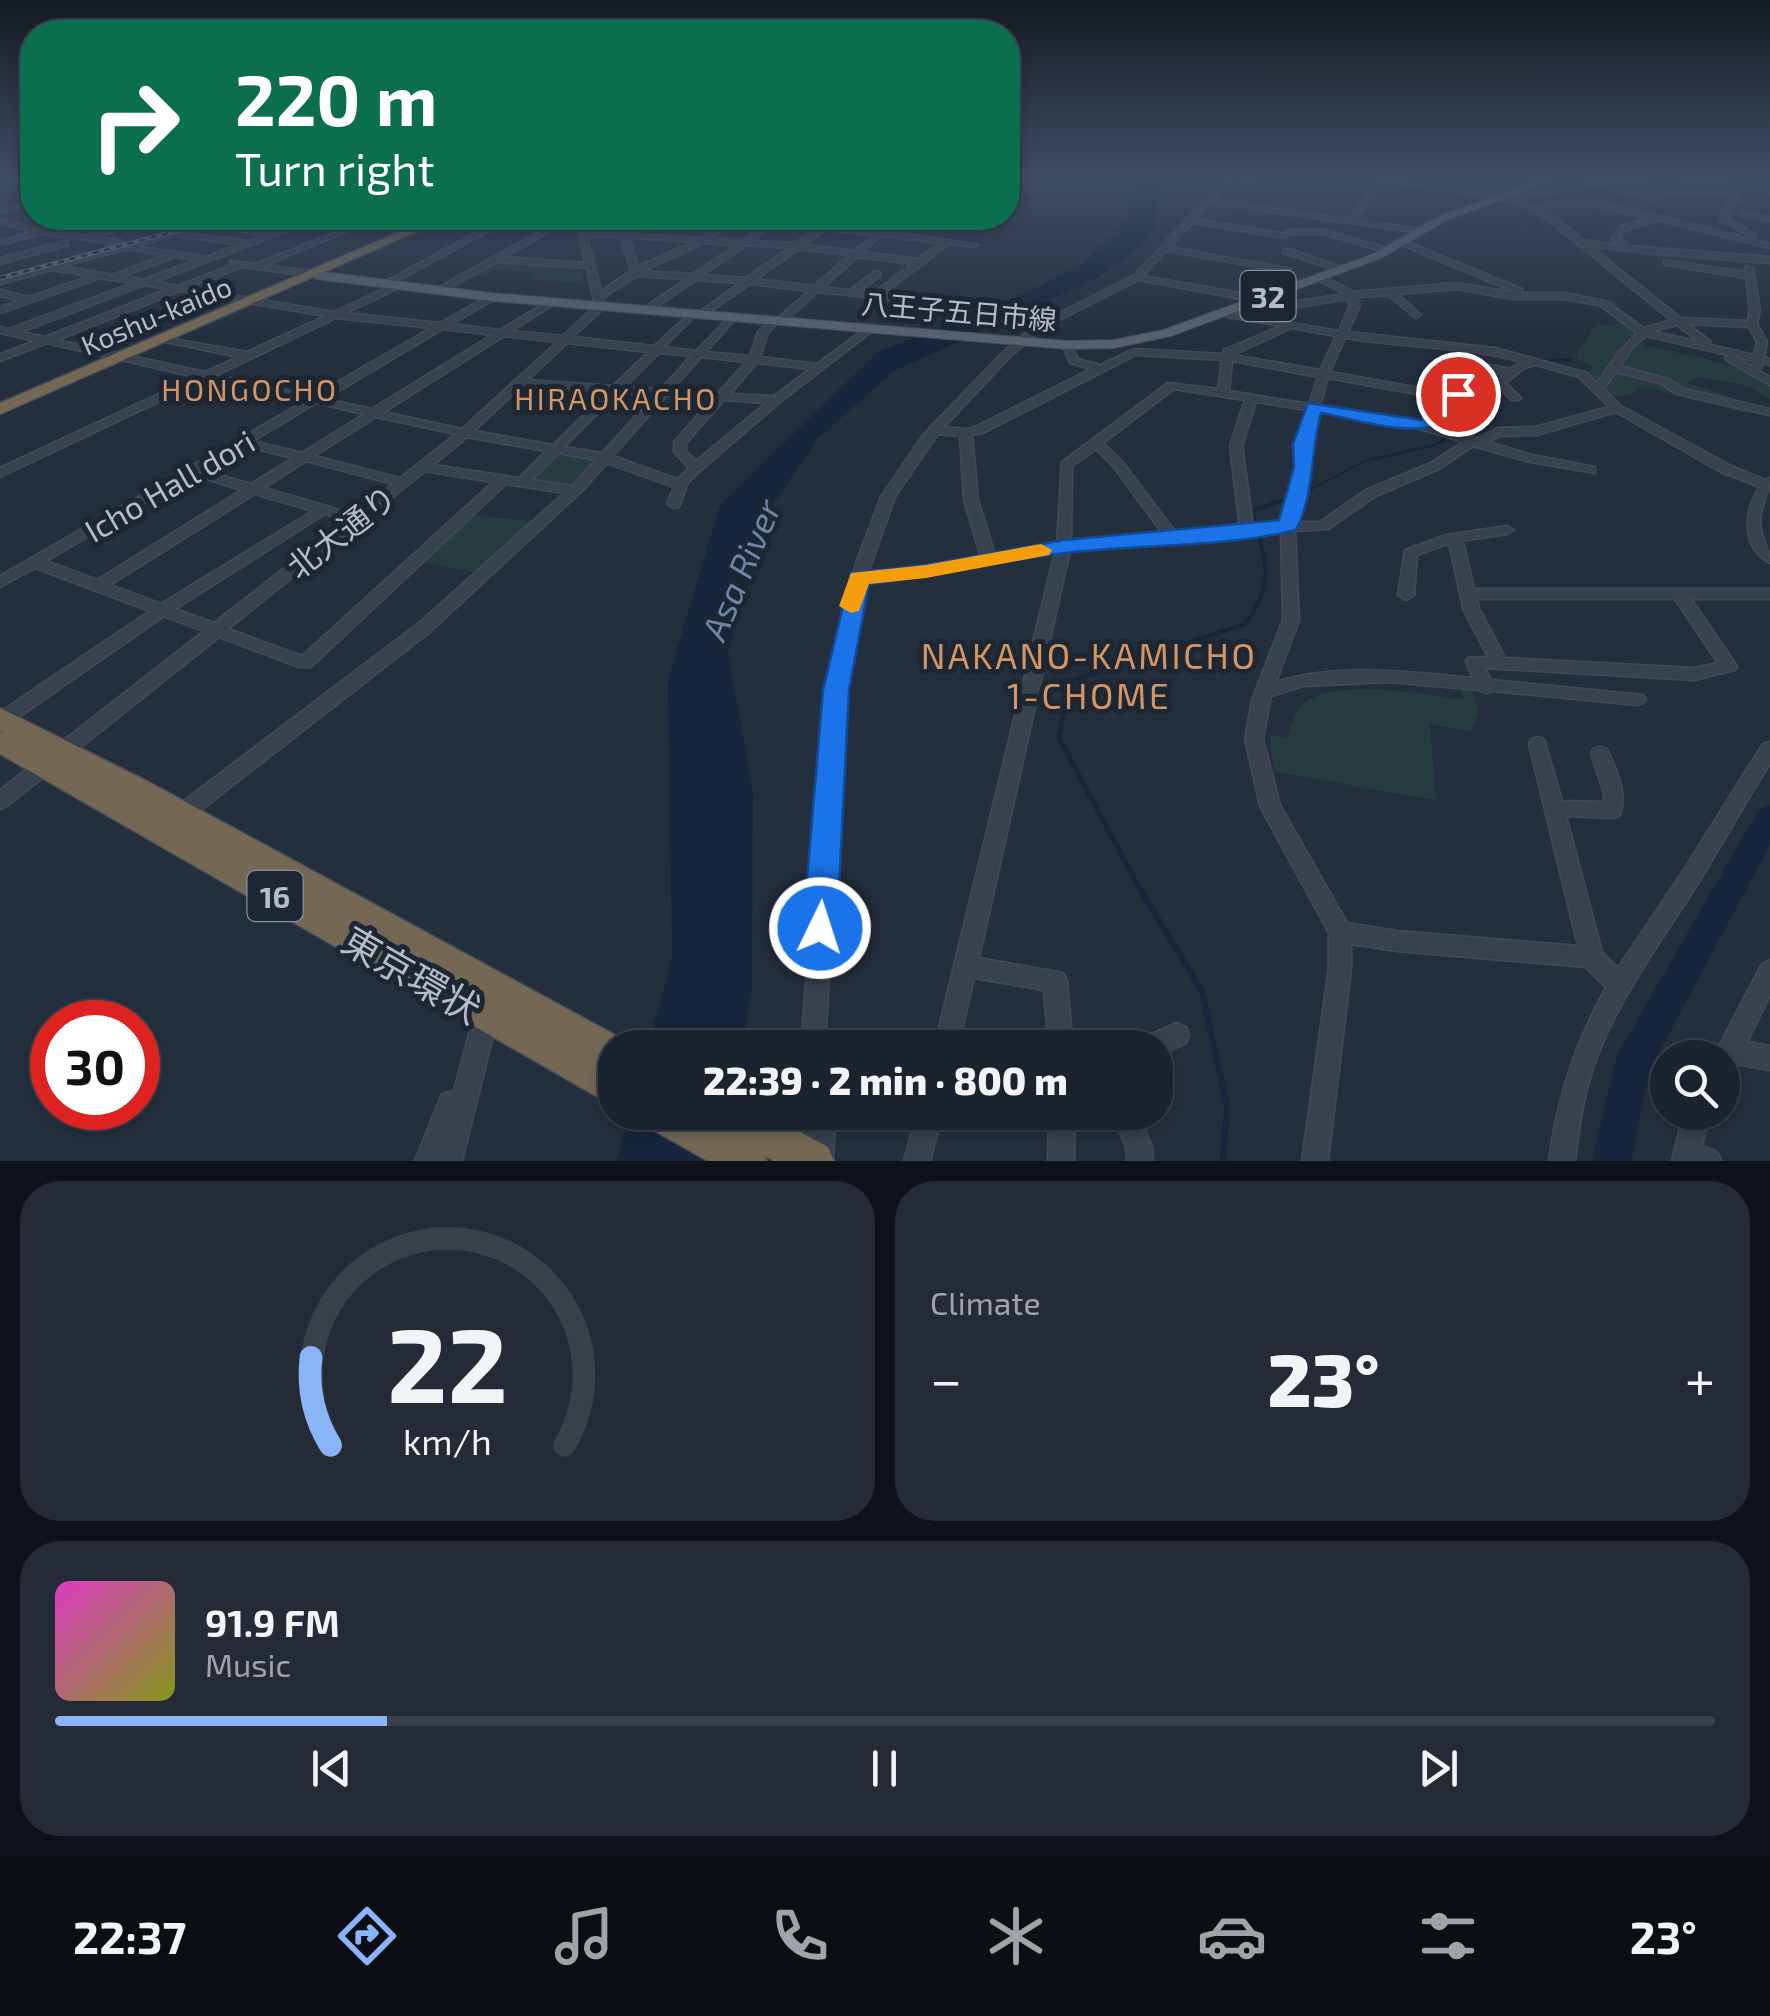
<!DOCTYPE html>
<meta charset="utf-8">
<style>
:root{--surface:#1b232e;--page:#242b36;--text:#f1f3f6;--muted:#a0a4aa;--line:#39404a;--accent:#8ab4f8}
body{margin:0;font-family:"Exo 2","Noto Sans JP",sans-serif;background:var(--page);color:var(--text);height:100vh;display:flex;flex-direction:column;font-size:38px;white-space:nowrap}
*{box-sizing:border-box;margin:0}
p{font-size:32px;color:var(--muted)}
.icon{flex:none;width:55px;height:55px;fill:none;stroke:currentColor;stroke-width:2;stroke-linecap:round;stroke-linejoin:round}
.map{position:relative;height:1161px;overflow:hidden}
.side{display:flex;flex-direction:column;gap:20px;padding:20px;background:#0f1319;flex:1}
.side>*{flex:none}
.banner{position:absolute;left:20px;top:20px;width:1000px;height:210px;border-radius:40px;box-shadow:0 5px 15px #0003,0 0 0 2px var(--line);background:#0b6e4f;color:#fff;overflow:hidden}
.fabs{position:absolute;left:1650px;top:1040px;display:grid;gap:20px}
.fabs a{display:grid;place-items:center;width:90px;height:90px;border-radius:50%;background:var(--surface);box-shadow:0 5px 15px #0003,0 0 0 2px var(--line);font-size:50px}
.speed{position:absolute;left:30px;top:1000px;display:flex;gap:20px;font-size:50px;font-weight:700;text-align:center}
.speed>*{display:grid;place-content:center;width:130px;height:130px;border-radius:50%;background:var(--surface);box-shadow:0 5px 15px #0003,0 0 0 2px var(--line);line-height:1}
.speed .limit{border:15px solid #d22;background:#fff;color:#111}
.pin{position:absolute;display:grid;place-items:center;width:85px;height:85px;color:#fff;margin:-42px;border:5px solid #fff;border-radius:50%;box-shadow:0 2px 10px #0007}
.me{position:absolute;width:110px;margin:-55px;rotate:4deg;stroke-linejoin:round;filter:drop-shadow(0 0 8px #0008)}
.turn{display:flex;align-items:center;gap:35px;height:210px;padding:0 50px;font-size:45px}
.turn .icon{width:130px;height:130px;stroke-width:2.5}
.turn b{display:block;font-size:70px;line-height:85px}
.big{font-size:75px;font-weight:800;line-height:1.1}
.side .widget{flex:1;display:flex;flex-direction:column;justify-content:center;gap:15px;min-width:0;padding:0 35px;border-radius:40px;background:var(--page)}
.side .dial{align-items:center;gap:0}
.dial svg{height:260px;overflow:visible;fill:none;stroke:var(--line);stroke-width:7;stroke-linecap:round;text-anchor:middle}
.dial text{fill:var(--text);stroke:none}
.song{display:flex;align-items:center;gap:30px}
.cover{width:120px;height:120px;border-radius:15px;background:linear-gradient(135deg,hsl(310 70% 55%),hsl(70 70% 35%))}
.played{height:10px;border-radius:5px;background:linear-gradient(90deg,var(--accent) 20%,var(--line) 20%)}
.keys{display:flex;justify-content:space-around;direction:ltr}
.heat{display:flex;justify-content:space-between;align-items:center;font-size:55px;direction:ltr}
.side .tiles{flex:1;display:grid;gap:20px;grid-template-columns:1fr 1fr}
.widget:last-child{grid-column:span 2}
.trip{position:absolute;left:598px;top:1030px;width:575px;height:100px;border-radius:40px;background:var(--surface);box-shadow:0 5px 15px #0003,0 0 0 2px var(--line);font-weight:800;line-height:100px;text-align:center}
.dock{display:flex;height:160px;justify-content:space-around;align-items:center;background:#0b0e12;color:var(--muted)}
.dock .icon{width:70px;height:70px}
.dock .on{color:var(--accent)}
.dock b{font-size:45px;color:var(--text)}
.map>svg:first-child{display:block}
</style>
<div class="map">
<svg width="1770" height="1161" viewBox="0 0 1770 1161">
<rect width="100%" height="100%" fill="#242f3e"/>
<!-- green -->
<g fill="#263c3f">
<polygon points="491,262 581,267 584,283 526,279 533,273 494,270 483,276 465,277"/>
<path d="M1605 300 1614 301 1632 321 1644 345 1734 366 1770 386V399L1749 386 1698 377 1688 383 1730 397 1749 414 1645 387C1615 404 1610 395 1581 384L1593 366 1574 358 1596 325H1615L1616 310Z"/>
<polygon points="556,449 606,458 578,487 522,482"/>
<polygon points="468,515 533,521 476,573 413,560"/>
<path d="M1460 687 1472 688 1479 712 1470 731 1430 724 1436 800 1274 772 1269 735 1286 738C1291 726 1296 711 1305 703 1336 677 1425 695 1463 699Z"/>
</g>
<!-- water -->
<g fill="#17263c">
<polygon points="1140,174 1171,174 1157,204 1154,231 1140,247 1099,277 894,371 818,438 772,506 728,653 753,792 752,990 742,1047 648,1048 672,958 668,680 720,505 878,352 1038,287 1083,264 1128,219 1127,202"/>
<polygon points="630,1113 731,1113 723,1161 616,1161"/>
</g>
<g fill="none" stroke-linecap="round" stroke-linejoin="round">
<!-- stream-far3 -->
<g stroke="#17263c" stroke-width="2.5">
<polyline points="1263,193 1260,186 1271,182 1356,178"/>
<polyline points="1541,361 1571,359"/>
<polyline points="1508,369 1523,362"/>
<polyline points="1464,393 1503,375"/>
<polyline points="1302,494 1365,461 1435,445 1461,429 1449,418 1460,402"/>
<polyline points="1270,505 1293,497"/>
</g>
<!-- stream-far2 -->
<path stroke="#17263c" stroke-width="4" d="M1088 676 1245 624C1278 578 1264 561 1252 511L1277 502"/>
<!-- stream-far1 -->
<polyline stroke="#17263c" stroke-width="5" points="1095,673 1069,682 1059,738 1141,891"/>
<!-- stream -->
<polyline stroke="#17263c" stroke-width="6" points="1140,889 1202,991 1227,1107 1223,1159"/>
<!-- river -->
<polygon fill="#17263c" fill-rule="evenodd" points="1770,805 1770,845 1648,1073 1632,1161 1592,1161 1617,1055 1759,809"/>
<!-- minor-tunnel -->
<polyline stroke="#3a4453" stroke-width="8" stroke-dasharray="8 4" stroke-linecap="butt" points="106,244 126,247"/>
<defs>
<g id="minor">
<polygon points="24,174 32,176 0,185 0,181"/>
<polygon points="1063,174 1074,174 1083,178 1080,180"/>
<path d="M1230 174 1249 179 1253 174H1260L1251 183 1232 180 1213 200 1349 219 1376 180 1343 174 1379 177 1387 174 1385 178 1514 196 1595 180 1698 174H1706L1702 178 1770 188V192L1728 186 1738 192 1740 199 1730 209 1728 219 1756 234V238H1753L1720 220 1722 208 1732 199 1730 196 1655 197 1658 199 1654 201 1601 187 1604 185 1643 194 1726 192 1720 185C1652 174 1585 186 1519 199L1535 207 1562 201 1590 202 1620 206 1770 244V248L1657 220 1625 231 1619 238 1630 246 1770 257V263L1654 254 1590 246 1681 318 1748 321 1750 310 1746 278 1667 265 1664 264V260L1745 272 1746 266 1753 268 1760 310 1757 324 1767 342 1764 357 1770 359V365L1763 363 1761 368 1756 369 1770 377V385L1726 360 1725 358 1728 355 1646 336 1633 347 1620 366 1668 379 1685 389 1770 409V415L1677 394 1660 383 1616 372 1604 389 1621 406 1731 466 1765 480 1770 478C1770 494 1760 505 1760 521 1760 537 1770 548 1770 563 1741 547 1743 512 1760 487L1721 472 1616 412 1536 435 1500 436 1488 442 1532 455 1595 467V473L1530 462 1473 446 1439 469 1376 496 1328 529 1295 531 1299 620 1276 682C1339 662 1409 672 1473 678L1466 662 1468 658 1488 657 1463 608 1450 547 1446 544 1417 555 1414 595 1406 600 1398 595 1405 550 1447 535 1507 526 1514 530 1507 534 1461 541 1464 545 1474 589H1770V599H1691L1737 666 1735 670 1694 680 1485 668 1491 680 1643 695 1646 699 1643 703 1637 705 1492 691 1486 693 1479 690 1390 682 1303 686 1271 696 1270 700 1263 739 1280 805 1347 923 1397 931 1578 946 1529 744 1532 739 1538 737 1544 739 1562 801 1604 802V793L1591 754 1593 749 1600 747 1607 749C1616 770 1628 793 1620 815L1613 818 1566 816 1602 952 1618 968 1685 868 1752 761 1763 744 1770 742V764C1745 802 1723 843 1698 883 1658 948 1608 1010 1588 1085 1581 1110 1578 1135 1575 1161H1549C1557 1098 1575 1043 1606 988L1586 967 1397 951 1351 944V968L1328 1161H1302L1329 968V933L1260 806 1245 739 1252 700 1283 620 1281 531H1262L1234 537 1070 550 979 958 1063 973 1067 981 1073 1048H1049L1044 990 974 978 958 1048H934L1055 552 926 576 866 582 846 673 825 1048H801L830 673 856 563 881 497 923 435 1000 355 1034 326 1134 275ZM1382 181 1510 200 1549 221 1671 320 1644 328 1605 301 1564 293H1521L1522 289 1403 240 1399 242 1400 244 1517 293 1456 283 1354 292 1319 274 1315 277 1316 279 1345 294 1292 302 1143 276 1166 251 1287 272 1291 269 1170 247 1192 223 1286 238 1290 234H1323L1390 253V249L1324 230H1287L1283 233 1196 219 1210 204 1424 233V229H1421L1355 220ZM1562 206H1590L1650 218 1619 227 1611 239 1617 245 1583 240 1555 217 1541 210ZM1138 280 1292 308 1347 299 1350 305 1339 331 1219 311V315L1222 316 1281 326 1224 350 1223 354 1134 349 1100 365 1078 359 1071 343H1063L1062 345 1070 363 1091 369 975 427 966 429 944 427 1008 359 1040 330ZM1456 289 1513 299H1564L1599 305 1637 333 1621 350 1597 383 1587 373 1495 348 1348 332 1360 305 1356 297 1388 295 1416 318 1421 315 1419 313 1398 294ZM1688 324 1749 327 1757 342 1754 355 1710 345V341ZM1677 325 1699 342 1653 331ZM1292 328 1336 336 1320 370 1233 355ZM1345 338C1404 348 1465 346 1522 362L1509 369 1457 358 1452 361 1503 375 1495 383 1511 400H1519L1521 398 1506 383 1524 368 1536 365 1579 377 1609 407 1535 427 1498 428 1477 438 1433 426 1453 412 1462 399 1491 407 1495 406V402L1458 391 1453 394 1330 372ZM1136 355 1222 360 1218 389 1168 383 1062 462 1057 543 995 555 978 500 972 435 983 433ZM1736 357 1753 361 1752 367ZM1232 361 1318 377 1309 404 1229 391ZM1328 378 1450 400 1441 411 1421 422 1320 405ZM1174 389 1245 400 1230 446 1240 528 1176 533 1121 460 1103 443ZM1256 402 1307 410 1297 444 1298 467 1282 523 1253 525 1242 446ZM1318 412 1413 427 1463 442 1431 463 1366 490 1320 522H1296L1310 467 1309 444ZM938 434 960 436 964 500 981 557 926 568 868 573 895 497ZM1096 449 1113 466 1163 534 1071 541 1072 466ZM1477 599H1675L1718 663 1694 668 1505 658 1479 608Z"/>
<polygon points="1517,174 1526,174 1546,183 1541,184"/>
<polygon points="1761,174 1770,174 1770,177 1762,175"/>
<polygon points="1008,185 1030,189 1031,191 1027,193 1008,189"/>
<polygon points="32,201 32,205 0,213 0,209"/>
<polygon points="1741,212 1770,217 1770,221 1741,216"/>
<polygon points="87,218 98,218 53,231 90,236 90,233 151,218 162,218 96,237 121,240 122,242 118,244 41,234 0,245 0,241 32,232 0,223 0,219 41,230"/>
<path d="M225 218H236L218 224 274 232 290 226 243 218C261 217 279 222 296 222 305 222 312 217 322 218L154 282 178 286 231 265 230 261 256 264 371 218H379L266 265 316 272 320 275 319 277 242 267 190 288 334 312 398 282 401 283V287L346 313 440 323 492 294 497 297 495 299 452 324 500 330 551 299 554 300V304L512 331 563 336 595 306 587 268 497 262 442 292 434 290 542 230 498 226 388 286 381 284 491 224 445 220 442 218 499 220 511 218 506 222 550 226 565 218H573L505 257 585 263 576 218H582L586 231 624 233 641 218H648L633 234 701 238 731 218H738L711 238 742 240 776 218H783L752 241 795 243 832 218H839L831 226 881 230 978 245 974 247 949 244 883 294 914 298V302L818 292 783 323H777L768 333 760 357 817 364 867 327 875 329 780 402 700 471 688 483 679 507 674 508 667 504 674 487 607 463 583 490 431 631 183 824 176 826 169 824 166 818 169 812 419 623 564 493 506 484 311 667H299L219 637 7 806 0 809V790L204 631 164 616 6 726 0 727V712L150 611 35 568 0 587V576L305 401 207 379 0 477V468L195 377 47 343 0 361V354L35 341 0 333V327L9 329 133 283 100 278 0 313V307L19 300 0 296V290L29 297 90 276 52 270 0 284V278ZM211 226 215 228 266 235 248 241 186 233ZM825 230 873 235 854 251 804 245ZM179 235 183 237 239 245 206 257 136 246ZM587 236 621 238 631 271 601 291ZM881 236 940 243 918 259 863 252ZM629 238 693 242 638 266ZM704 243 736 245 693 274 643 271ZM746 245 789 248 746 278 703 275ZM127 249 164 255 113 275 63 266ZM799 249 849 255 814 286 756 279ZM175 257 196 260 143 280 123 276ZM858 257 912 264 873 293 860 291 880 276V272H874L850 290 824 287ZM636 276 686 279 644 308 642 310 647 313 696 280 740 283 698 313 696 315 701 318 750 284 809 291 777 319H771L758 332 750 356 706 352 737 317 732 314 696 351 664 347 697 314 692 311 654 346 573 337 603 309V298ZM144 285 168 289 45 337 21 332ZM180 291 325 316 247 352 161 337V341L238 357 205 372 57 340ZM336 318 431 328 313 396 217 375ZM443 329 492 335 372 409 325 399ZM504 336 557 342 462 429 384 412ZM567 343 648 352 613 386 528 380ZM659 353 691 356 661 389 625 387ZM701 357 746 362 718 393 672 390ZM757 363 810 369 774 396 730 394ZM521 387 607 392 553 445 474 431ZM618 393 655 395 602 453 564 447ZM666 396 712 399 674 442V452L689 468 677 479 613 456ZM724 400 766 403 696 461 686 451V443ZM316 403 364 414 302 453 253 441ZM376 417 456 434 400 478 314 456ZM467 437 546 451 519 478 433 465ZM244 446 293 458 251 484 202 470ZM558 453 596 460 572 486 532 480ZM306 461 393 484 354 514 264 488ZM425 471 493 482 302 656 228 629ZM193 475 242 490 97 580 46 561ZM255 494 313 511 161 604 110 585ZM325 514 346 520 214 623 175 609Z"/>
<polygon points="65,241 68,241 68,245 0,264 0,258"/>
<polygon points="1283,249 1289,249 1347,269 1340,271 1283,253"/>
<polygon points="1770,960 1770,995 1747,1042 1770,1046 1770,1070 1736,1064 1731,1075 1722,1078 1722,1058 1713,1058 1762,964"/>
<polygon points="486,1004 494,1007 498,1015 462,1161 415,1161 442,1094 454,1091 474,1015 478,1007"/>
<polygon points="1177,1023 1186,1027 1189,1035 1186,1043 1155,1058 1155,1048 1137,1048 1140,1039"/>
<polygon points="810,1112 836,1112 833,1161 807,1161"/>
<polygon points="917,1112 943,1112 930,1161 904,1161"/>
<polygon points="1049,1112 1075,1112 1074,1161 1048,1161"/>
<polygon points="1112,1112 1138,1112 1152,1147 1153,1161 1127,1161 1126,1147"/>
<polygon points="1684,1112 1710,1112 1702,1146 1717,1152 1721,1161 1672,1161"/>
</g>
<polygon id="major" points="1558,174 1571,174 1447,220 1381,258 1171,336 1114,348 1067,349 492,301 316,279 310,275 316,271 492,293 1067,341 1114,340 1163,330 1373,254 1439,216"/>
<g id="highway">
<polygon points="432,218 447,218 0,414 0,403"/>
<polygon points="0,708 147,781 628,1042 630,1048 615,1048 615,1107 0,754 0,731 5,733 0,730"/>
<polygon points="641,1112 699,1112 705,1116 704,1112 763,1112 828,1147 834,1161 774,1161 765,1156 767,1161 708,1161 646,1126"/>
</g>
</defs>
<!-- minor casing -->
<use href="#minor" stroke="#414a57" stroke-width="3"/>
<!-- major casing -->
<use href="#major" stroke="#414a57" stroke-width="2"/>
<!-- highway casing -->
<use href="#highway" stroke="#434c59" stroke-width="3"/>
<!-- minor -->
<use href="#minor" fill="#38414e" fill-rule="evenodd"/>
<!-- major -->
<use href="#major" fill="#56606e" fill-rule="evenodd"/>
<!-- highway -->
<use href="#highway" fill="#746855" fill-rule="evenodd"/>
<defs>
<polyline id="rail" points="0,278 225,218"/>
</defs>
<!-- rail casing -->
<use href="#rail" stroke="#5a6575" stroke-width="5"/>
<!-- rail -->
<use href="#rail" stroke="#1d2633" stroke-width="2.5" stroke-dasharray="6" stroke-linecap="butt"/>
</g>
<!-- sky -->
<linearGradient id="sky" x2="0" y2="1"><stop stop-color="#141a22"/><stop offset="0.52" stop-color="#3f4d63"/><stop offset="1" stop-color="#3f4d63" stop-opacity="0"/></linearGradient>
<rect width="1770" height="337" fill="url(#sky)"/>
<!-- route -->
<path fill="#1a73e8" stroke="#114b97" stroke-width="2.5" d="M1458 388 1467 394C1454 453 1361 420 1321 413 1310 451 1315 494 1296 530 1221 548 1142 544 1066 553 1000 560 936 577 869 584L849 690 837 928 832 939 820 943 808 939 803 928 823 690 851 573 926 565 1064 540 1279 520 1294 467 1293 444 1308 403 1421 420C1436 412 1448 392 1458 388Z"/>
<!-- slow -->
<polygon fill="#f59e0b" points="1041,544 1052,550 1049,555 926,578 869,584 859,611 851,613 839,606 851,573 926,565"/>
<g text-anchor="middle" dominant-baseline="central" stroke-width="10" stroke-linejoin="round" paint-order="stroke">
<!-- far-street labels -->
<g font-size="28" fill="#b4bcc9" stroke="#1d2633">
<text transform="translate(959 311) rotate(5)">八王子五日市線</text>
<text transform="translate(156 315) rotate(-23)">Koshu-kaido</text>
</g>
<!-- shield labels -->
<g fill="#1d2633" stroke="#878f9c" stroke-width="2.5">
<rect x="1240.5" y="271" width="55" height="50" rx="8"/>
<rect x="247.5" y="871" width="55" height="50" rx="8"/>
</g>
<g font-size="30" font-weight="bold" fill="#b4bcc9">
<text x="1268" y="296">32</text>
<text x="275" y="896">16</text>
</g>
<!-- far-neighbourhood labels -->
<g font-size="30" letter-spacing="2.5" fill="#d59563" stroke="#1d2633">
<text x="250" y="389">HONGOCHO</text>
<text x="616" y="398">HIRAOKACHO</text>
</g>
<!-- street labels -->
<g font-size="32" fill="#b4bcc9" stroke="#1d2633">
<text transform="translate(169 485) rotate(-30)">Icho Hall dori</text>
<text transform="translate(341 531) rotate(-38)">北大通り</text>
</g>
<!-- water labels -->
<g font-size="35" font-style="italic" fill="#6d86a8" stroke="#1d2633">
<text transform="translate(740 569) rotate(-67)">Asa River</text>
</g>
<!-- neighbourhood labels -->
<g font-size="35" letter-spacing="2.5" fill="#d59563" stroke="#1d2633">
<text x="1089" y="655">NAKANO-KAMICHO<tspan x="1089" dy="40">1-CHOME</tspan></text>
</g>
<!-- near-street labels -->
<g font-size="38" fill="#b4bcc9" stroke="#1d2633">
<text transform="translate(412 974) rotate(30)">東京環状</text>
</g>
</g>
</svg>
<div class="fabs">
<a><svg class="icon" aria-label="search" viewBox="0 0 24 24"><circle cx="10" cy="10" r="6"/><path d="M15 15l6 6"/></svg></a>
</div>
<div class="speed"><div class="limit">30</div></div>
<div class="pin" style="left:1458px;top:394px;background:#d93025"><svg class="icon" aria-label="arrive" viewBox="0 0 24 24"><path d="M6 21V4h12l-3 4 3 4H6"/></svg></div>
<svg class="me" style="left:820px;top:928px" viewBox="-20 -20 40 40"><circle r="17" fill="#1a73e8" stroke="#fff" stroke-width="3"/><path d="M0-11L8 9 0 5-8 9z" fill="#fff"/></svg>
<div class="trip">22:39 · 2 min · 800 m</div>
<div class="banner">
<div class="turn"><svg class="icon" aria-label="right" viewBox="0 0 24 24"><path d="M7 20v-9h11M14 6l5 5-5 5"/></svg><div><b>220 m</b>Turn right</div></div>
</div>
</div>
<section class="side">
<div class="tiles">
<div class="widget dial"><svg viewBox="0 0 100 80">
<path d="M14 69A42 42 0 1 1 86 69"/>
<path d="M14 69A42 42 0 0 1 8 42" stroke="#8ab4f8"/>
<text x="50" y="56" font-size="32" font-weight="700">22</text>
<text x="50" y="72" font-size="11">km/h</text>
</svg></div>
<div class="widget"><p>Climate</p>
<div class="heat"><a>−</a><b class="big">23°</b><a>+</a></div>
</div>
<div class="widget">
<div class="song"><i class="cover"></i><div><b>91.9 FM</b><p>Music</p></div></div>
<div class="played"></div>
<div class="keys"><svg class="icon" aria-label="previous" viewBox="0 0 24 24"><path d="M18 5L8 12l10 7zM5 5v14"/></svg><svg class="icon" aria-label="pause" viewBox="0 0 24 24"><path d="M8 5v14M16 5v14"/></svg><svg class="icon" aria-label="next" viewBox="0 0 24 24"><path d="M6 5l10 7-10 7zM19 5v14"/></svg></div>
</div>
</div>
</section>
<nav class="dock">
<b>22:37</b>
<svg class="icon on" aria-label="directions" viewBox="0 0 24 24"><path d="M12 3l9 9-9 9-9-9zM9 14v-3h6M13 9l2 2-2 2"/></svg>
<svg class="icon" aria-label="music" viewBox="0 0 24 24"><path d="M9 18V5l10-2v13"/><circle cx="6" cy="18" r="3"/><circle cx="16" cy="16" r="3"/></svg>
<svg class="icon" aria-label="phone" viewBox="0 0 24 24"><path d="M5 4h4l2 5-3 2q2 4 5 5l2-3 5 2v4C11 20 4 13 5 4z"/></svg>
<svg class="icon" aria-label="climate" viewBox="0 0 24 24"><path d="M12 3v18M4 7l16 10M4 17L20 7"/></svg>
<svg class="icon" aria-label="car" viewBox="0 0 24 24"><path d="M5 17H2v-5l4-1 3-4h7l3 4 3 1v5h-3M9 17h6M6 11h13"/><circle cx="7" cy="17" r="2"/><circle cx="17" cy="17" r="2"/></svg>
<svg class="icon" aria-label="filters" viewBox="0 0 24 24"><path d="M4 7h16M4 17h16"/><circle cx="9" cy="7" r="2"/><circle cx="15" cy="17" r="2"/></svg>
<b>23°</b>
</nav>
